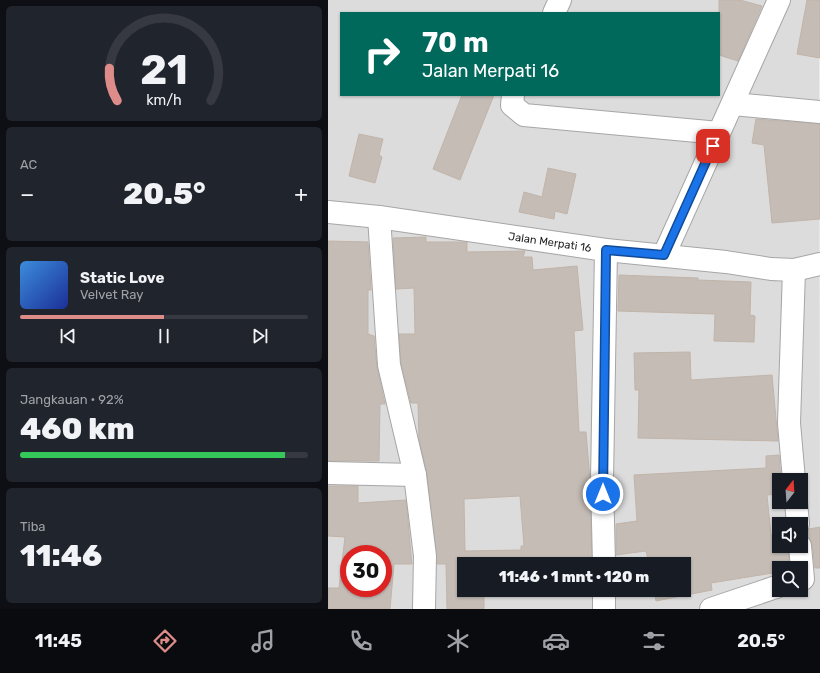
<!DOCTYPE html>
<html lang="id">
<meta charset="utf-8">
<style>
:root{--surface:#171b24;--page:#20242c;--text:#f1f3f6;--muted:#9ea1a6;--line:#363941;--accent:#de8c8a}
body{margin:0;font-family:Rubik,sans-serif;background:var(--page);color:var(--text);height:100vh;display:flex;flex-direction:column;font-size:15px;white-space:nowrap}
*{box-sizing:border-box;margin:0}
p{font-size:13px;color:var(--muted)}
.icon{flex:none;width:22px;height:22px;fill:none;stroke:currentColor;stroke-width:2;stroke-linecap:round;stroke-linejoin:round}
.map{position:relative;flex:1;overflow:hidden}
.panel{display:flex;flex-direction:column;gap:6px;padding:6px;background:#0d0f14;width:328px}
.panel>*{flex:none}
.hud{position:absolute;left:12px;top:12px;width:380px;height:84px;border-radius:0px;box-shadow:0 1px 3px #0004;background:#00695c;color:#fff;overflow:hidden}
.needle{width:26px;rotate:17deg}
.buttons{position:absolute;left:444px;top:473px;display:grid;gap:8px}
.buttons a{display:grid;place-items:center;width:36px;height:36px;border-radius:0px;background:var(--surface);box-shadow:0 1px 3px #0004;font-size:20px}
.speed{position:absolute;left:12px;top:545px;display:flex;gap:8px;font-size:20px;font-weight:700;text-align:center}
.speed>*{display:grid;place-content:center;width:52px;height:52px;border-radius:50%;background:var(--surface);box-shadow:0 1px 3px #0004;line-height:1}
.speed .limit{border:6px solid #d22;background:#fff;color:#111}
.pin{position:absolute;display:grid;place-items:center;width:34px;height:34px;color:#fff;margin:-17px;border-radius:8px;box-shadow:0 2px 6px #0006}
.me{position:absolute;width:44px;margin:-22px;rotate:0deg;stroke-linejoin:round;filter:drop-shadow(0 0 3px #0008)}
.turn{display:flex;align-items:center;gap:14px;height:84px;padding:0 16px;font-size:18px}
.turn .icon{width:52px;height:52px;stroke-width:2.5}
.turn b{display:block;font-size:28px;line-height:34px}
.big{font-size:30px;font-weight:800;line-height:1.1}
.panel .card{flex:1;display:flex;flex-direction:column;justify-content:center;gap:6px;min-width:0;padding:0 14px;border-radius:6px;background:var(--page)}
.panel .dial{align-items:center;gap:0}
.dial svg{height:104px;overflow:visible;fill:none;stroke:var(--line);stroke-width:7;stroke-linecap:round;text-anchor:middle}
.dial text{fill:var(--text);stroke:none}
.song{display:flex;align-items:center;gap:12px}
.cover{width:48px;height:48px;border-radius:6px;background:linear-gradient(135deg,hsl(210 70% 55%),hsl(230 70% 35%))}
.played{height:4px;border-radius:2px;background:linear-gradient(90deg,var(--accent) 50%,var(--line) 50%)}
.keys{display:flex;justify-content:space-around;direction:ltr}
.heat{display:flex;justify-content:space-between;align-items:center;font-size:22px;direction:ltr}
.charge{height:6px;border-radius:3px;background:linear-gradient(90deg,#34c759 92%,var(--line) 0)}
.trip{position:absolute;left:129px;top:557px;width:234px;height:40px;border-radius:0px;background:var(--surface);box-shadow:0 1px 3px #0004;font-weight:800;line-height:40px;text-align:center}
.dock{display:flex;height:64px;justify-content:space-around;align-items:center;background:#090b0e;color:var(--muted)}
.dock .icon{width:28px;height:28px}
.dock .current{color:var(--accent)}
.dock b{font-size:18px;color:var(--text)}
main{display:flex;flex:1;min-height:0}
.map>svg:first-child{display:block}
</style>
<main>
<section class="panel">
<div class="card dial"><svg viewBox="0 0 100 80">
<path d="M14 69A42 42 0 1 1 86 69"/>
<path d="M14 69A42 42 0 0 1 8 44" stroke="#de8c8a"/>
<text x="50" y="56" font-size="32" font-weight="700">21</text>
<text x="50" y="72" font-size="11">km/h</text>
</svg></div>
<div class="card"><p>AC</p>
<div class="heat"><a>−</a><b class="big">20.5°</b><a>+</a></div>
</div>
<div class="card">
<div class="song"><i class="cover"></i><div><b>Static Love</b><p>Velvet Ray</p></div></div>
<div class="played"></div>
<div class="keys"><svg class="icon" aria-label="previous" viewBox="0 0 24 24"><path d="M18 5L8 12l10 7zM5 5v14"/></svg><svg class="icon" aria-label="pause" viewBox="0 0 24 24"><path d="M8 5v14M16 5v14"/></svg><svg class="icon" aria-label="next" viewBox="0 0 24 24"><path d="M6 5l10 7-10 7zM19 5v14"/></svg></div>
</div>
<div class="card"><p>Jangkauan · 92%</p><b class="big">460 km</b><div class="charge"></div></div>
<div class="card"><p>Tiba</p><b class="big">11:46</b></div>
</section>
<div class="map">
<svg width="492" height="609" viewBox="0 0 492 609">
<rect width="100%" height="100%" fill="#efede6"/>
<!-- residential -->
<path fill="#dddcdc" fill-rule="evenodd" d="M0 0H491L492 609H0ZM13 13H391V95H13ZM451 480H473V502H451ZM451 524H473V546H451ZM21 554H55V588H21ZM136 564H356V590H136ZM451 568H473V590H451Z"/>
<!-- building -->
<g fill="#c4bcb5" stroke="#c1b4a9" fill-rule="evenodd">
<polygon points="391,0 412,0 434,6 410,61 391,55"/>
<polygon points="479,0 492,0 492,58 469,54"/>
<polygon points="134,95 166,95 132,180 105,169"/>
<polygon points="428,119 492,124 492,219 444,223 436,145 424,143"/>
<polygon points="31,134 55,139 51,155 54,157 47,183 21,176"/>
<polygon points="220,168 248,174 239,214 227,211 226,219 191,212 196,192 214,197"/>
<path d="M98 237V242H139V252L197 251 195 257H204L205 270 249 266 255 330 246 331 251 432H258L262 480 264 564H136V590H192L156 592V609H119L118 564H109L99 473 91 439 90 403H83L73 363 71 334H87L86 288 68 289 65 238ZM192 496 196 546H193V550L137 551 136 499Z"/>
<polygon points="0,241 40,242 43,290 40,290 40,334 46,336 49,368 57,404 52,404 51,461 0,461"/>
<polygon points="291,275 370,278 370,280 423,282 422,315 427,316 426,342 386,341 387,314 290,311"/>
<polygon points="362,352 363,380 444,375 450,441 310,438 311,390 307,390 306,353"/>
<polygon points="451,455 453,480 451,480 451,494 439,495 443,535 451,534 451,546 460,546 461,568 451,568 451,572 383,583 384,590 328,601 326,590 356,590 356,564 321,564 318,551 288,555 288,524 309,521 306,475 438,468 438,456"/>
<path d="M0 486H30V503L78 500 84 564H66L62 609H0V588H11L17 537 0 536ZM21 554H55V588H21Z"/>
<polygon points="492,527 492,568 487,568 484,544 482,539 477,534 481,529"/>
<polygon points="227,590 264,590 264,592 227,594"/>
</g>
<g fill="none" stroke-linecap="round" stroke-linejoin="round">
<defs>
<g id="minor">
<polyline points="226,13 232,0"/>
<polyline points="185,95 184,105 196,115 391,133"/>
<polyline points="405,104 492,112"/>
<path id="s1" d="M0 212 51 217 278 250 398 262 443 269 466 270 492 264"/>
<polyline points="51,217 61,365 87,475 97,556 96,609"/>
<polyline points="336,255 451,0"/>
<polyline points="0,473 87,475"/>
<polyline points="466,480 461,423 466,270"/>
<polyline points="468,502 470,524"/>
<polyline points="472,546 475,579"/>
<polyline points="276,564 274,480 278,250"/>
<polyline points="276,590 276,609"/>
<polyline points="383,609 451,586"/>
</g>
</defs>
<!-- minor casing -->
<use href="#minor" stroke="#a6a6a6" stroke-width="24"/>
<!-- minor -->
<use href="#minor" stroke="#fff" stroke-width="22"/>
</g>
<g fill="none" stroke-linecap="round" stroke-linejoin="round">
<defs>
<polyline id="route" points="275,494 278,250 336,255 385,146"/>
</defs>
<!-- route casing -->
<use href="#route" stroke="#114b97" stroke-width="10"/>
<!-- route -->
<use href="#route" stroke="#1a73e8" stroke-width="7"/>
</g>
<g text-anchor="middle" dominant-baseline="central" stroke-width="4" stroke-linejoin="round" paint-order="stroke">
<!-- street labels -->
<g font-size="11" fill="#1f1f1f" stroke="#fff">
<text stroke="none"><textPath href="#s1" startOffset="224">Jalan Merpati 16</textPath></text>
</g>
</g>
</svg>
<div class="buttons">
<a><svg class="needle" viewBox="-14 -14 28 28"><path d="M0-13l5 13h-10z" fill="#e53935"/><path d="M0 13l5-13h-10z" fill="#9ea1a6"/></svg></a>
<a><svg class="icon" aria-label="sound" viewBox="0 0 24 24"><path d="M4 9h4l5-4v14l-5-4H4zM17 9q2 3 0 6"/></svg></a>
<a><svg class="icon" aria-label="search" viewBox="0 0 24 24"><circle cx="10" cy="10" r="6"/><path d="M15 15l6 6"/></svg></a>
</div>
<div class="speed"><div class="limit">30</div></div>
<div class="pin" style="left:385px;top:146px;background:#d93025"><svg class="icon" aria-label="arrive" viewBox="0 0 24 24"><path d="M6 21V4h12l-3 4 3 4H6"/></svg></div>
<svg class="me" style="left:275px;top:494px" viewBox="-20 -20 40 40"><circle r="17" fill="#1a73e8" stroke="#fff" stroke-width="3"/><path d="M0-11L8 9 0 5-8 9z" fill="#fff"/></svg>
<div class="trip">11:46 · 1 mnt · 120 m</div>
<div class="hud">
<div class="turn"><svg class="icon" aria-label="right" viewBox="0 0 24 24"><path d="M7 20v-9h11M14 6l5 5-5 5"/></svg><div><b>70 m</b>Jalan Merpati 16</div></div>
</div>
</div>
</main>
<nav class="dock">
<b>11:45</b>
<svg class="icon current" aria-label="directions" viewBox="0 0 24 24"><path d="M12 3l9 9-9 9-9-9zM9 14v-3h6M13 9l2 2-2 2"/></svg>
<svg class="icon" aria-label="music" viewBox="0 0 24 24"><path d="M9 18V5l10-2v13"/><circle cx="6" cy="18" r="3"/><circle cx="16" cy="16" r="3"/></svg>
<svg class="icon" aria-label="phone" viewBox="0 0 24 24"><path d="M5 4h4l2 5-3 2q2 4 5 5l2-3 5 2v4C11 20 4 13 5 4z"/></svg>
<svg class="icon" aria-label="climate" viewBox="0 0 24 24"><path d="M12 3v18M4 7l16 10M4 17L20 7"/></svg>
<svg class="icon" aria-label="car" viewBox="0 0 24 24"><path d="M5 17H2v-5l4-1 3-4h7l3 4 3 1v5h-3M9 17h6M6 11h13"/><circle cx="7" cy="17" r="2"/><circle cx="17" cy="17" r="2"/></svg>
<svg class="icon" aria-label="filters" viewBox="0 0 24 24"><path d="M4 7h16M4 17h16"/><circle cx="9" cy="7" r="2"/><circle cx="15" cy="17" r="2"/></svg>
<b>20.5°</b>
</nav>
